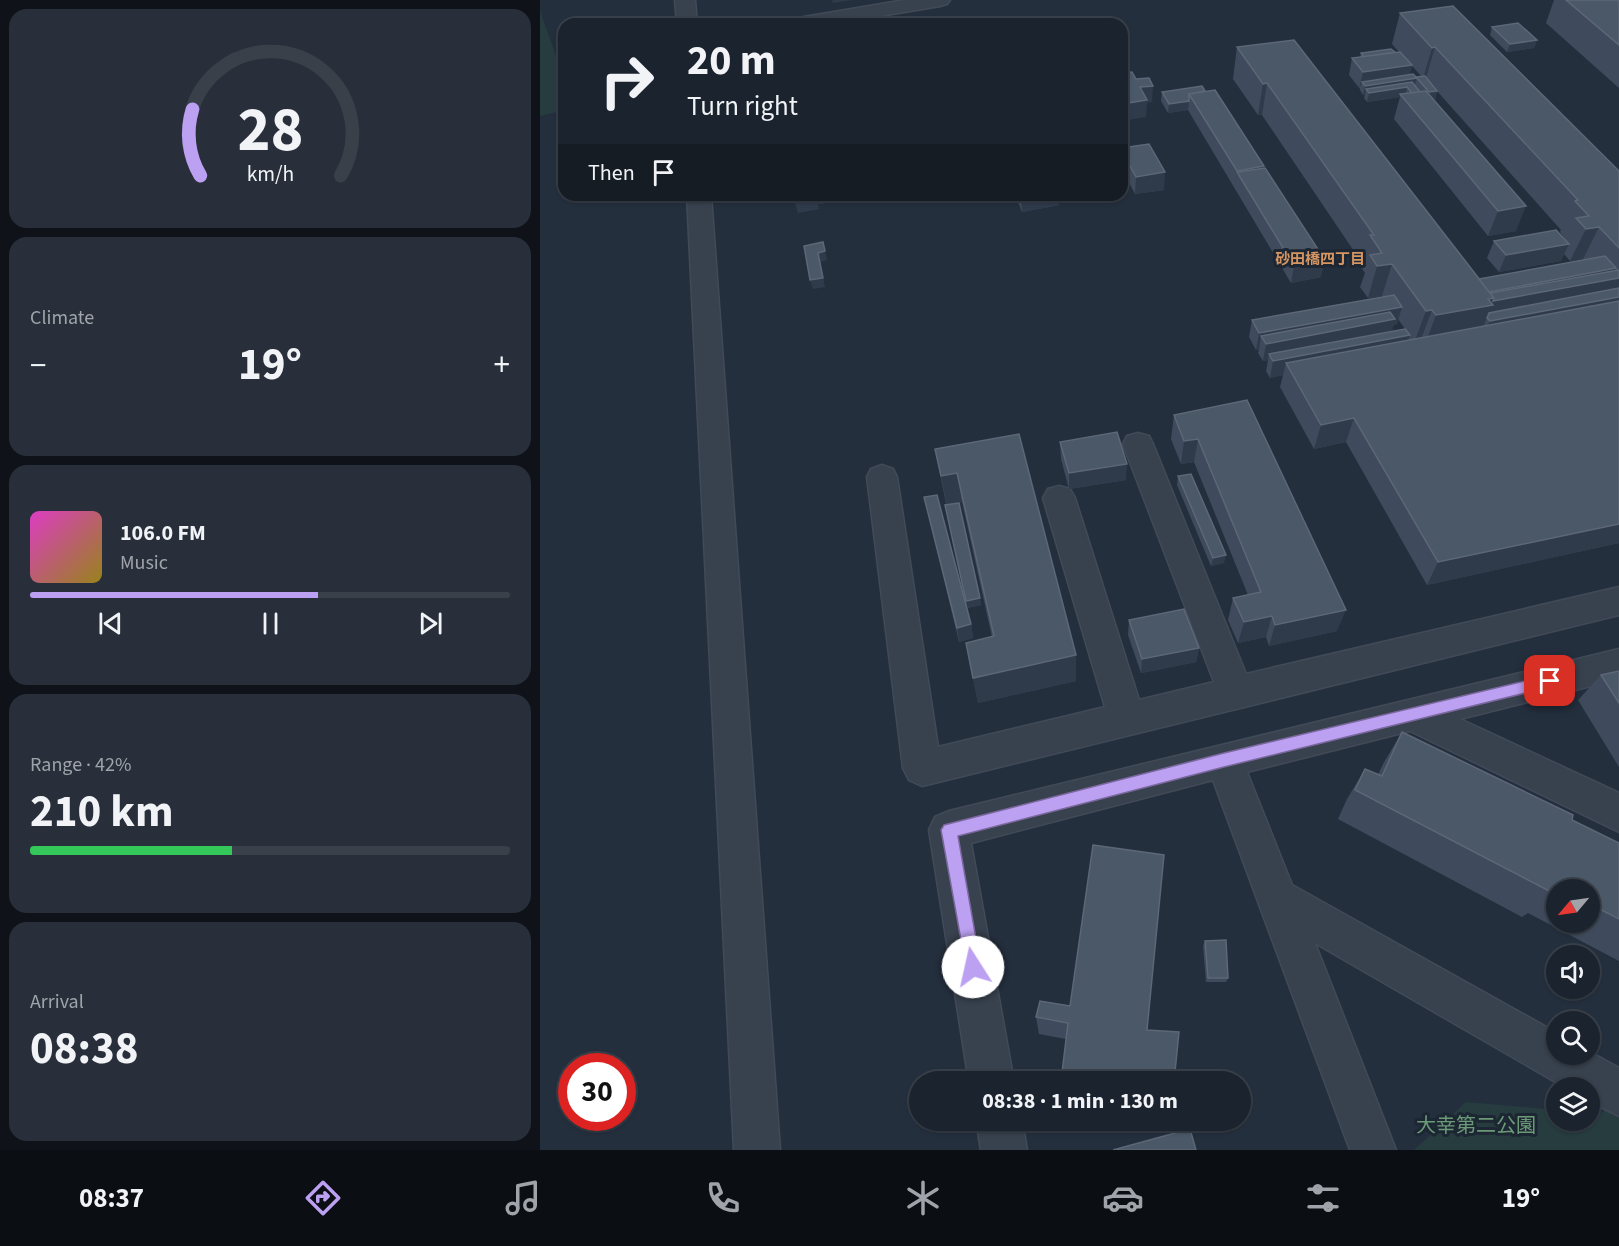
<!DOCTYPE html>
<meta charset="utf-8">
<style>
:root{--surface:#1b232e;--page:#282f3a;--text:#f1f3f6;--muted:#a0a4aa;--line:#39404a;--accent:#bca0f2}
body{margin:0;font-family:"Source Sans 3","Noto Sans JP",sans-serif;background:var(--page);color:var(--text);height:100vh;display:flex;flex-direction:column;font-size:22px;white-space:nowrap}
*{box-sizing:border-box;margin:0}
p{font-size:20px;color:var(--muted)}
.icon{flex:none;width:33px;height:33px;fill:none;stroke:currentColor;stroke-width:2;stroke-linecap:round;stroke-linejoin:round}
.map{position:relative;flex:1;overflow:hidden}
.drawer{display:flex;flex-direction:column;gap:9px;padding:9px;background:#0f1319;width:540px}
.drawer>*{flex:none}
.top-card{position:absolute;left:18px;top:18px;width:570px;height:183px;border-radius:18px;box-shadow:0 2px 4px #0004,0 0 0 2px var(--line);background:#1b232e;color:var(--text);overflow:hidden}
.needle{width:39px;rotate:241deg}
.fabs{position:absolute;left:1006px;top:879px;display:grid;gap:12px}
.fabs a{display:grid;place-items:center;width:54px;height:54px;border-radius:50%;background:var(--surface);box-shadow:0 2px 4px #0004,0 0 0 2px var(--line);font-size:30px}
.speed{position:absolute;left:18px;top:1053px;display:flex;gap:12px;font-size:30px;font-weight:700;text-align:center}
.speed>*{display:grid;place-content:center;width:78px;height:78px;border-radius:50%;background:var(--surface);box-shadow:0 2px 4px #0004,0 0 0 2px var(--line);line-height:1}
.speed .limit{border:9px solid #d22;background:#fff;color:#111}
.pin{position:absolute;display:grid;place-items:center;width:51px;height:51px;color:#fff;margin:-26px;border-radius:12px;box-shadow:0 3px 9px #0006}
.me{position:absolute;width:66px;margin:-33px;rotate:350deg;stroke-linejoin:round;filter:drop-shadow(0 0 4px #0008)}
.turn{display:flex;align-items:center;gap:21px;height:126px;padding:0 30px;font-size:27px}
.turn .icon{width:78px;height:78px;stroke-width:2.5}
.turn b{display:block;font-size:42px;line-height:51px}
.then{display:flex;align-items:center;height:57px;padding:0 30px;background:#0003;gap:12px;font-size:22px}
.big{font-size:45px;font-weight:700;line-height:1.1}
.drawer .widget{flex:1;display:flex;flex-direction:column;justify-content:center;gap:9px;min-width:0;padding:0 21px;border-radius:18px;background:var(--page)}
.drawer .dial{align-items:center;gap:0}
.dial svg{height:156px;overflow:visible;fill:none;stroke:var(--line);stroke-width:7;stroke-linecap:round;text-anchor:middle}
.dial text{fill:var(--text);stroke:none}
.song{display:flex;align-items:center;gap:18px}
.cover{width:72px;height:72px;border-radius:9px;background:linear-gradient(135deg,hsl(310 70% 55%),hsl(50 70% 35%))}
.played{height:6px;border-radius:3px;background:linear-gradient(90deg,var(--accent) 60%,var(--line) 60%)}
.keys{display:flex;justify-content:space-around;direction:ltr}
.heat{display:flex;justify-content:space-between;align-items:center;font-size:33px;direction:ltr}
.charge{height:9px;border-radius:4px;background:linear-gradient(90deg,#34c759 42%,var(--line) 0)}
.trip{position:absolute;left:369px;top:1071px;width:342px;height:60px;border-radius:30px;background:var(--surface);box-shadow:0 2px 4px #0004,0 0 0 2px var(--line);font-weight:700;line-height:60px;text-align:center}
.tabs{display:flex;height:96px;justify-content:space-around;align-items:center;background:#0b0e12;color:var(--muted)}
.tabs .icon{width:42px;height:42px}
.tabs .on{color:var(--accent)}
.tabs b{font-size:27px;color:var(--text)}
main{display:flex;flex:1;min-height:0}
.map>svg:first-child{display:block}
</style>
<main>
<section class="drawer">
<div class="widget dial"><svg viewBox="0 0 100 80">
<path d="M14 69A42 42 0 1 1 86 69"/>
<path d="M14 69A42 42 0 0 1 10 35" stroke="#bca0f2"/>
<text x="50" y="56" font-size="32" font-weight="700">28</text>
<text x="50" y="72" font-size="11">km/h</text>
</svg></div>
<div class="widget"><p>Climate</p>
<div class="heat"><a>−</a><b class="big">19°</b><a>+</a></div>
</div>
<div class="widget">
<div class="song"><i class="cover"></i><div><b>106.0 FM</b><p>Music</p></div></div>
<div class="played"></div>
<div class="keys"><svg class="icon" aria-label="previous" viewBox="0 0 24 24"><path d="M18 5L8 12l10 7zM5 5v14"/></svg><svg class="icon" aria-label="pause" viewBox="0 0 24 24"><path d="M8 5v14M16 5v14"/></svg><svg class="icon" aria-label="next" viewBox="0 0 24 24"><path d="M6 5l10 7-10 7zM19 5v14"/></svg></div>
</div>
<div class="widget"><p>Range · 42%</p><b class="big">210 km</b><div class="charge"></div></div>
<div class="widget"><p>Arrival</p><b class="big">08:38</b></div>
</section>
<div class="map">
<svg width="1079" height="1150" viewBox="0 0 1079 1150">
<rect width="100%" height="100%" fill="#242f3e"/>
<!-- green -->
<g fill="#263c3f">
<polygon points="0,11 24,78 24,110 0,116"/>
<polygon points="1079,1099 1079,1150 874,1150 926,1102 1017,1110 1017,1120 1050,1120 1050,1112 1061,1113"/>
</g>
<g fill="none" stroke-linecap="round" stroke-linejoin="round">
<defs>
<g id="minor">
<polygon points="365,0 410,0 407,4 400,6 293,24 248,24 251,20 258,18"/>
<polygon points="598,433 609,436 613,444 706,674 1079,587 1079,615 382,786 369,780 363,768 327,477 331,469 342,465 353,469 357,477 398,747 565,707 503,498 508,489 519,486 530,489 535,498 599,700 674,682 583,444 587,436"/>
<polygon points="1079,649 1079,679 920,719 1079,793 1079,832 870,731 707,772 752,885 1017,1033 1017,1054 1050,1054 1050,1052 1079,1068 1079,1116 1050,1102 1050,1088 1026,1088 775,943 856,1150 810,1150 673,780 431,843 474,1082 429,1082 389,830 395,817 409,811"/>
<polygon points="436,1120 482,1120 487,1150 441,1150"/>
</g>
<g id="tertiary">
<polygon points="135,0 155,0 157,24 137,24"/>
<polygon points="147,195 171,195 240,1150 194,1150"/>
</g>
</defs>
<!-- minor casing -->
<use href="#minor" stroke="#414a57" stroke-width="3"/>
<!-- tertiary casing -->
<use href="#tertiary" stroke="#414a57" stroke-width="3"/>
<!-- minor -->
<use href="#minor" fill="#38414e" fill-rule="evenodd"/>
<!-- tertiary -->
<use href="#tertiary" fill="#38414e" fill-rule="evenodd"/>
</g>
<!-- wall -->
<g fill="#3f4b5c" fill-rule="evenodd">
<polygon points="1014,0 1079,0 1079,88 1006,23"/>
<path d="M860 13 1079 171V543L887 585 806 442 774 449 740 387 743 375 730 378 726 371 728 360 723 361 718 353 719 350H716L709 337 712 320 843 297 842 296 828 298 820 287 825 273 821 267 822 263 722 115H718L693 79 697 47 939 279 1044 260 1043 259 1030 261 1024 254 1021 261 959 272 947 258 954 241 1026 240 1020 232 1021 230 897 91 895 100H893L976 231 948 236 854 119 860 97 827 102 824 98 825 94 823 95 820 90V89L809 75 812 58 820 57 821 53 859 52 852 44ZM872 66 874 68 881 76 876 78 869 75ZM858 319 865 329 851 331 854 325 857 324Z"/>
<polygon points="952,27 997,40 994,48 967,52 950,35"/>
<polygon points="665,91 724,166 723,168 781,277 751,283 648,110 628,113 621,101 622,92"/>
<polygon points="582,148 624,190 595,194 582,169"/>
<polygon points="475,195 519,195 519,205 482,212"/>
<polygon points="707,400 797,631 729,646 726,637 698,643 688,620 693,598 708,595 654,462 641,464 631,439 634,415"/>
<polygon points="479,434 536,655 536,681 438,703 426,643 452,637 422,502 419,503 441,605 427,608 395,449"/>
<polygon points="520,442 586,480 529,489 521,459"/>
<polygon points="638,476 684,563 671,566 637,485"/>
<polygon points="384,497 431,624 433,638 419,642"/>
<polygon points="589,620 659,648 656,662 601,673 588,635"/>
<polygon points="1079,671 1079,767 1038,700 1061,675"/>
<path d="M862 732 1032 820 1079 843V961L988 913 982 917 798 819 807 799 825 769 838 775 843 764ZM1017 890H1050V922H1017Z"/>
<polygon points="665,941 688,978 686,982 666,982 663,946"/>
<polygon points="496,1017 607,1030 634,1082 523,1082 522,1073 526,1039 499,1034"/>
</g>
<!-- shaded-wall -->
<g fill="#2f3b4b">
<polygon points="292,0 312,0 293,3"/>
<polygon points="997,40 994,48 967,52 970,44"/>
<polygon points="895,47 886,78 883,79 892,48"/>
<polygon points="872,65 868,80 877,78 874,87 867,88 865,96 860,94 860,97 827,102 829,93 826,89 825,94 823,95 825,86 822,82 819,89 823,72"/>
<polygon points="727,83 722,115 718,115 723,84"/>
<polygon points="613,86 612,102 607,103 606,117 582,121 582,104 600,87"/>
<polygon points="897,91 895,100 886,101 889,92"/>
<polygon points="649,101 648,110 628,113 629,104"/>
<polygon points="724,166 721,183 697,172 694,188 697,171"/>
<polygon points="625,172 624,190 595,194 596,177"/>
<polygon points="257,195 282,195 284,204 278,204 279,209 258,213 253,196"/>
<polygon points="481,195 519,195 519,205 482,212"/>
<polygon points="986,206 976,231 948,236 958,211"/>
<polygon points="1059,227 1043,259 1030,261 1046,229"/>
<polygon points="1029,244 1021,261 959,272 966,255"/>
<polygon points="285,251 287,260 280,262 285,287 273,289 270,280 278,253"/>
<polygon points="785,260 781,277 751,283 754,266"/>
<polygon points="852,264 842,296 828,298 837,266"/>
<polygon points="1076,268 1070,280 1079,278 1079,286 1075,294 947,318 939,336 884,347 896,315 934,294"/>
<polygon points="1079,297 1079,312 942,338 950,321"/>
<polygon points="862,307 857,324 854,325 850,336 729,354 728,360 723,361 726,344 721,336 719,350 716,350 719,333"/>
<polygon points="892,310 880,342 874,343 886,311"/>
<polygon points="870,335 864,352 746,363 743,375 730,378 733,361"/>
<polygon points="814,418 806,442 774,449 781,425"/>
<polygon points="658,439 654,462 641,464 644,441"/>
<polygon points="587,464 586,480 529,489 529,473"/>
<polygon points="417,473 422,502 407,506 401,476"/>
<polygon points="1079,524 1079,543 887,585 898,562"/>
<polygon points="686,555 684,563 671,566 673,558"/>
<polygon points="440,598 441,605 427,608 426,601"/>
<polygon points="806,610 797,631 729,646 735,625"/>
<polygon points="732,616 726,637 698,643 704,622"/>
<polygon points="431,624 433,638 419,642 417,628"/>
<polygon points="659,648 656,662 601,673 602,659"/>
<polygon points="536,655 536,681 438,703 433,678"/>
</g>
<!-- building -->
<g fill="#4b5868" stroke="#5c6777" stroke-width="1.5">
<polygon points="1026,0 1079,0 1079,45"/>
<polygon points="913,6 1079,171 1079,248 1059,227 1046,229 1036,218 1049,216 1035,201 1038,200 895,47 892,48 860,13"/>
<polygon points="275,17 277,24 235,24"/>
<polygon points="978,23 997,40 970,44 952,27"/>
<polygon points="754,40 954,298 948,299 953,305 896,315 892,310 886,311 852,264 837,266 830,255 842,253 830,235 834,235 727,83 723,84 697,47"/>
<polygon points="851,49 855,52 824,57 821,53"/>
<polygon points="860,52 872,65 823,72 812,58"/>
<polygon points="592,72 596,79 609,78 613,86 600,87 607,100 582,104 582,73"/>
<polygon points="873,74 877,78 825,86 822,82"/>
<polygon points="885,76 897,91 889,92 876,77"/>
<polygon points="872,82 880,92 872,93 867,87 829,93 826,89"/>
<polygon points="662,86 665,91 649,94 649,101 629,104 622,92"/>
<polygon points="675,90 724,166 697,171 649,94"/>
<polygon points="886,91 986,206 958,211 860,94"/>
<polygon points="609,144 625,172 596,177 582,151 582,148"/>
<polygon points="725,168 785,260 754,266 697,172"/>
<polygon points="1016,230 1029,244 966,255 954,241"/>
<polygon points="283,242 285,251 278,253 283,278 270,280 264,246"/>
<polygon points="1065,256 1076,268 949,292 939,279"/>
<polygon points="1078,270 1079,271 1079,278 953,301 954,298 950,293"/>
<polygon points="1079,288 1079,297 950,321 947,318 949,313"/>
<polygon points="854,295 862,307 719,333 712,320"/>
<polygon points="1079,301 1079,524 898,562 814,418 781,425 746,363"/>
<polygon points="850,312 855,319 726,344 721,336"/>
<polygon points="865,329 870,335 733,361 729,354"/>
<polygon points="707,400 806,610 735,625 732,616 704,622 693,598 721,592 658,439 644,441 634,415"/>
<polygon points="577,432 587,464 529,473 520,442"/>
<polygon points="479,434 536,655 433,678 426,643 454,636 417,473 401,476 395,449"/>
<polygon points="651,474 686,555 673,558 638,476"/>
<polygon points="397,495 431,624 417,628 384,497"/>
<polygon points="419,503 440,598 426,601 405,505"/>
<polygon points="644,609 659,648 602,659 589,620"/>
<polygon points="1079,671 1079,703 1061,675"/>
<polygon points="862,732 1033,815 1032,820 1079,843 1079,919 1050,904 1050,890 1022,890 1015,886 1013,893 815,790 825,769 842,776"/>
<polygon points="553,845 624,855 607,1030 639,1032 634,1082 622,1082 603,1079 603,1082 577,1082 522,1073 528,1023 496,1017 500,1001 530,1006"/>
<polygon points="686,940 688,978 668,978 665,941"/>
<polygon points="650,1129 656,1150 573,1150"/>
</g>
<!-- route -->
<polygon fill="#bca0f2" stroke="#7a689d" stroke-width="1.5" points="1010,675 1015,676 1017,681 1015,686 1010,687 684,767 418,836 441,967 439,973 433,976 427,973 401,830 404,825 684,753"/>
<g text-anchor="middle" dominant-baseline="central" stroke-width="6" stroke-linejoin="round" paint-order="stroke">
<!-- far-neighbourhood labels -->
<g font-size="15" font-weight="bold" fill="#d59563" stroke="#1d2633">
<text x="780" y="259">砂田橋四丁目</text>
</g>
<!-- near-park labels -->
<g font-size="20" fill="#6b9a76" stroke="#1d2633">
<text x="936" y="1126">大幸第二公園</text>
</g>
</g>
</svg>
<div class="fabs">
<a><svg class="needle" viewBox="-14 -14 28 28"><path d="M0-13l5 13h-10z" fill="#e53935"/><path d="M0 13l5-13h-10z" fill="#a0a4aa"/></svg></a>
<a><svg class="icon" aria-label="sound" viewBox="0 0 24 24"><path d="M4 9h4l5-4v14l-5-4H4zM17 9q2 3 0 6"/></svg></a>
<a><svg class="icon" aria-label="search" viewBox="0 0 24 24"><circle cx="10" cy="10" r="6"/><path d="M15 15l6 6"/></svg></a>
<a><svg class="icon" aria-label="layers" viewBox="0 0 24 24"><path d="M12 4l9 5-9 5-9-5zM3 14l9 5 9-5"/></svg></a>
</div>
<div class="speed"><div class="limit">30</div></div>
<div class="pin" style="left:1010px;top:681px;background:#d93025"><svg class="icon" aria-label="arrive" viewBox="0 0 24 24"><path d="M6 21V4h12l-3 4 3 4H6"/></svg></div>
<svg class="me" style="left:433px;top:967px" viewBox="-20 -20 40 40"><circle r="19" fill="#fff"/><path d="M0-13L10 11 0 6-10 11z" fill="#bca0f2"/></svg>
<div class="trip">08:38 · 1 min · 130 m</div>
<div class="top-card">
<div class="turn"><svg class="icon" aria-label="right" viewBox="0 0 24 24"><path d="M7 20v-9h11M14 6l5 5-5 5"/></svg><div><b>20 m</b>Turn right</div></div>
<div class="then">Then<svg class="icon" aria-label="arrive" viewBox="0 0 24 24"><path d="M6 21V4h12l-3 4 3 4H6"/></svg></div>
</div>
</div>
</main>
<nav class="tabs">
<b>08:37</b>
<svg class="icon on" aria-label="directions" viewBox="0 0 24 24"><path d="M12 3l9 9-9 9-9-9zM9 14v-3h6M13 9l2 2-2 2"/></svg>
<svg class="icon" aria-label="music" viewBox="0 0 24 24"><path d="M9 18V5l10-2v13"/><circle cx="6" cy="18" r="3"/><circle cx="16" cy="16" r="3"/></svg>
<svg class="icon" aria-label="phone" viewBox="0 0 24 24"><path d="M5 4h4l2 5-3 2q2 4 5 5l2-3 5 2v4C11 20 4 13 5 4z"/></svg>
<svg class="icon" aria-label="climate" viewBox="0 0 24 24"><path d="M12 3v18M4 7l16 10M4 17L20 7"/></svg>
<svg class="icon" aria-label="car" viewBox="0 0 24 24"><path d="M5 17H2v-5l4-1 3-4h7l3 4 3 1v5h-3M9 17h6M6 11h13"/><circle cx="7" cy="17" r="2"/><circle cx="17" cy="17" r="2"/></svg>
<svg class="icon" aria-label="filters" viewBox="0 0 24 24"><path d="M4 7h16M4 17h16"/><circle cx="9" cy="7" r="2"/><circle cx="15" cy="17" r="2"/></svg>
<b>19°</b>
</nav>
